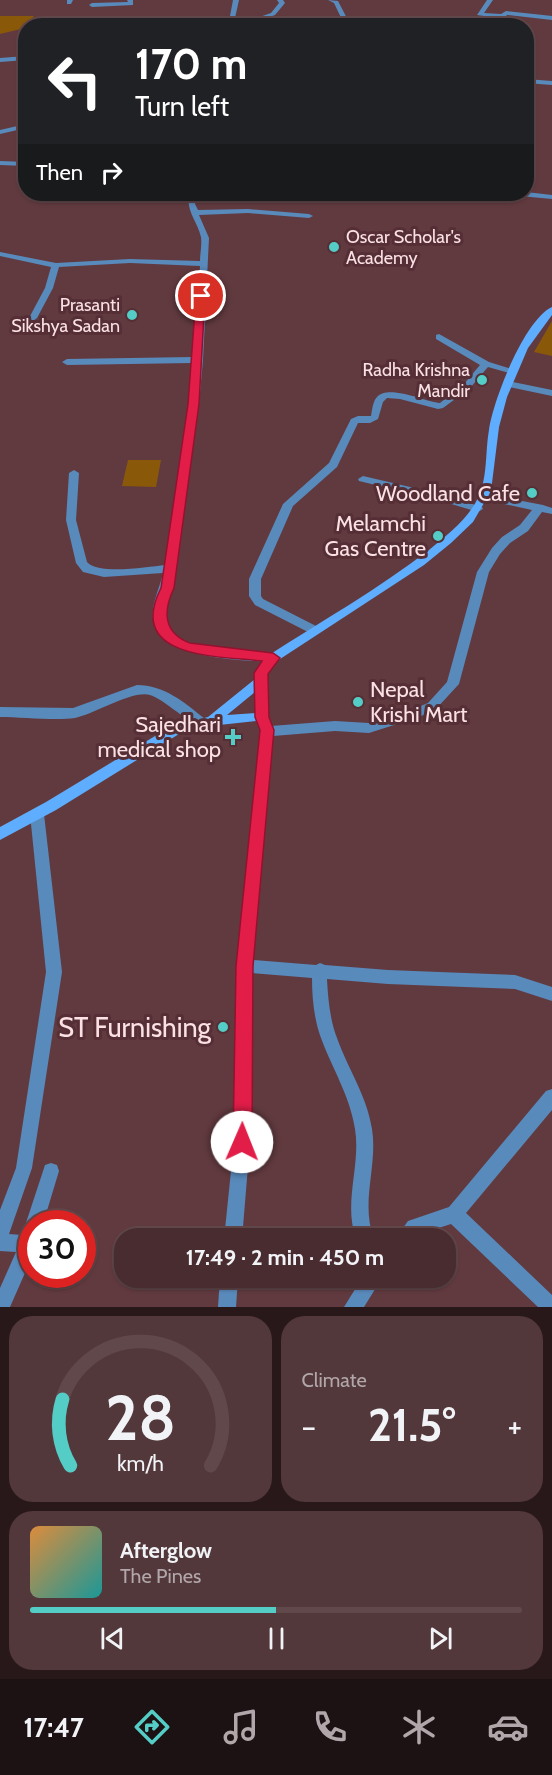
<!DOCTYPE html>
<meta charset="utf-8">
<style>
:root{--surface:#492c2f;--page:#53383b;--text:#f1f3f6;--muted:#b1a7aa;--line:#61484b;--accent:#54cdc7}
body{margin:0;font-family:Cabin,sans-serif;background:var(--page);color:var(--text);height:100vh;display:flex;flex-direction:column;font-size:22px;white-space:nowrap}
*{box-sizing:border-box;margin:0}
p{font-size:20px;color:var(--muted)}
.icon{flex:none;width:33px;height:33px;fill:none;stroke:currentColor;stroke-width:2;stroke-linecap:round;stroke-linejoin:round}
.map{position:relative;height:1307px;overflow:hidden}
.side{display:flex;flex-direction:column;gap:9px;padding:9px;background:#28181a;flex:1}
.side>*{flex:none}
.guide{position:absolute;left:18px;top:18px;width:516px;height:183px;border-radius:24px;box-shadow:0 2px 4px #0004,0 0 0 2px var(--line);background:#202124;color:#fff;overflow:hidden}
.speed{position:absolute;left:18px;top:1210px;display:flex;gap:12px;font-size:30px;font-weight:700;text-align:center}
.speed>*{display:grid;place-content:center;width:78px;height:78px;border-radius:50%;background:var(--surface);box-shadow:0 2px 4px #0004,0 0 0 2px var(--line);line-height:1}
.speed .limit{border:9px solid #d22;background:#fff;color:#111}
.pin{position:absolute;display:grid;place-items:center;width:51px;height:51px;color:#fff;margin:-26px;border:3px solid #fff;border-radius:50%;box-shadow:0 2px 6px #0007}
.me{position:absolute;width:66px;margin:-33px;rotate:1deg;stroke-linejoin:round;filter:drop-shadow(0 0 4px #0008)}
.turn{display:flex;align-items:center;gap:21px;height:126px;padding:0 18px;font-size:27px}
.turn .icon{width:78px;height:78px;stroke-width:2.5}
.turn b{display:block;font-size:42px;line-height:51px}
.then{display:flex;align-items:center;height:57px;padding:0 18px;background:#0003;gap:12px;font-size:22px}
.big{font-size:45px;font-weight:700;line-height:1.1}
.side .card{flex:1;display:flex;flex-direction:column;justify-content:center;gap:9px;min-width:0;padding:0 21px;border-radius:24px;background:var(--page)}
.side .dial{align-items:center;gap:0}
.dial svg{height:156px;overflow:visible;fill:none;stroke:var(--line);stroke-width:7;stroke-linecap:round;text-anchor:middle}
.dial text{fill:var(--text);stroke:none}
.song{display:flex;align-items:center;gap:18px}
.cover{width:72px;height:72px;border-radius:9px;background:linear-gradient(135deg,hsl(30 70% 55%),hsl(180 70% 35%))}
.played{height:6px;border-radius:3px;background:linear-gradient(90deg,var(--accent) 50%,var(--line) 50%)}
.keys{display:flex;justify-content:space-around;direction:ltr}
.heat{display:flex;justify-content:space-between;align-items:center;font-size:33px;direction:ltr}
.side .tiles{flex:1;display:grid;gap:9px;grid-template-columns:1fr 1fr}
.card:last-child{grid-column:span 2}
.trip{position:absolute;left:114px;top:1228px;width:342px;height:60px;border-radius:24px;background:var(--surface);box-shadow:0 2px 4px #0004,0 0 0 2px var(--line);font-weight:700;line-height:60px;text-align:center}
.tabs{display:flex;height:96px;justify-content:space-around;align-items:center;background:#1d1213;color:var(--muted)}
.tabs .icon{width:42px;height:42px}
.tabs .on{color:var(--accent)}
.tabs b{font-size:27px;color:var(--text)}
.map>svg:first-child{display:block}
</style>
<div class="map">
<svg width="552" height="1307" viewBox="0 0 552 1307">
<rect width="100%" height="100%" fill="#613a3f"/>
<!-- green -->
<g fill="#8a5809">
<polygon points="0,16 34,16 25,28 0,34"/>
<polygon points="552,321 552,356 534,352"/>
<polygon points="128,460 161,460 156,487 122,486"/>
</g>
<g fill="none" stroke-linecap="round" stroke-linejoin="round">
<!-- street -->
<g fill="#598abc" fill-rule="evenodd">
<polygon points="67,0 73,0 71,4 67,4"/>
<polygon points="127,0 133,0 133,5 92,7 89,5 92,3 128,2"/>
<polygon points="233,0 239,0 235,18 215,26 205,26 230,16"/>
<polygon points="277,0 283,0 285,3 275,15 244,26 234,26 271,13 279,3"/>
<polygon points="328,0 338,1 351,26 345,26 334,3"/>
<polygon points="487,0 493,0 484,13 501,14 506,11 552,16 552,20 507,15 505,17 506,26 500,26 499,18 477,15"/>
<polygon points="154,17 186,20 205,26 154,20 70,26 63,21 66,19 75,23"/>
<polygon points="26,56 26,60 0,62 0,58"/>
<polygon points="526,79 552,81 552,85 526,83"/>
<polygon points="26,124 26,128 0,134 0,130"/>
<polygon points="0,161 26,162 26,166 0,165"/>
<polygon points="526,171 531,173 526,176"/>
<polygon points="526,192 552,195 552,199 520,196 516,194"/>
<path d="M189 194H196L195 204 198 210 248 209 309 214 313 216 309 218 248 213 199 215 209 238 203 360 199 404 176 569 165 610 166 623 170 631 181 639 194 644 227 650 277 655 279 658 277 661 273 662C241 660 167 660 154 623 149 608 160 588 163 573L104 577 83 572 76 563 66 520 69 473 74 470 79 473 76 520 87 562C98 575 148 567 165 565L189 404 192 363 67 365 62 362 67 359 193 357 200 266 130 263 59 267 53 288 37 318 33 321 29 318 45 288 51 267 0 256V252L56 263 130 259 200 261C200 254 202 245 201 237 197 220 186 212 189 194Z"/>
<path d="M439 334 489 362 518 371 513 374 488 367 470 388 443 408 438 409 400 399 387 398 383 402 378 419 370 423H358L337 467 293 506 261 579V596L263 599 318 627 320 630 314 634 310 633 255 605 249 596V579L283 504 329 463 351 419 358 416H371C372 410 373 401 377 397 389 384 425 402 440 403L464 384 480 365 436 339V335Z"/>
<polygon points="508,381 552,390 552,396 505,386 503,384"/>
<polygon points="363,476 440,494 482,507 483,509 478,512 438,500 359,481 358,479"/>
<path d="M485 494 543 505 552 508V514L542 512 528 531 510 543 500 554 489 572 459 684 436 709 419 717 369 733 335 731 273 736 253 960 316 965 320 963 325 965 388 970 515 975 552 987V1001L515 989 388 984 327 979C328 999 330 1020 337 1038 348 1069 367 1096 372 1129 378 1166 360 1202 374 1239H356C343 1202 361 1166 355 1129 350 1096 332 1068 321 1038 314 1019 312 998 312 978L252 973 250 1142 242 1239H224L234 1142 238 966 261 731 256 717 258 714H266L271 726 335 721 369 723 411 710 428 703 447 682 477 572 492 548 502 537 520 525 532 510 481 499 480 497Z"/>
<path d="M137 685C164 685 184 702 205 719L207 722 205 725C193 729 165 699 150 695 132 690 95 714 75 718 56 721 21 717 0 717V707L73 708Z"/>
<polygon points="37,808 42,810 44,814 62,972 32,1168 9,1234 22,1235 45,1165 51,1163 57,1165 59,1171 43,1224 32,1224 32,1257 10,1307 0,1307 0,1288 16,1252 0,1251 0,1210 16,1168 46,972 30,814 32,810"/>
<polygon points="552,1089 552,1110 466,1213 552,1295 552,1307 538,1307 451,1224 420,1234 415,1239 395,1239 408,1221 449,1207 546,1091"/>
<polygon points="220,1278 238,1278 236,1307 218,1307"/>
<polygon points="362,1278 382,1278 364,1307 344,1307"/>
</g>
<!-- secondary -->
<path fill="#5eadfe" fill-rule="evenodd" d="M552 307V315L528 348 507 397 499 427 491 491 473 522 451 543 424 565 277 661 267 674 268 717 266 720 201 727 179 734 56 810 0 840V827L46 802 170 727 208 717 255 679 257 670 269 655C322 621 378 589 429 550 447 535 468 519 478 498 488 477 485 452 489 430 493 401 524 320 552 307ZM255 692 256 713 227 715Z"/>
</g>
<!-- route -->
<path fill="#e11d48" stroke="#92132f" stroke-width="1.5" d="M201 293 205 296 199 404 174 588C163 611 163 633 190 643L273 653 280 658 268 674 269 717 274 730 253 966 252 1142 249 1149 242 1152 236 1149 233 1142 236 966 260 730 255 717 254 673 262 661C218 656 125 659 161 588L188 404 196 296Z"/>
<!-- markers -->
<g fill="#54cdc7" stroke="#552f35" stroke-width="2">
<circle cx="334" cy="247" r="6"/>
<circle cx="132" cy="315" r="6"/>
<circle cx="482" cy="380" r="6"/>
<circle cx="532" cy="493" r="6"/>
<circle cx="438" cy="536" r="6"/>
<circle cx="358" cy="702" r="6"/>
<path d="M230 728h6v6h6v6h-6v6h-6v-6h-6v-6h6z"/>
<circle cx="223" cy="1027" r="6"/>
</g>
<g text-anchor="middle" dominant-baseline="central" stroke-width="6" stroke-linejoin="round" paint-order="stroke">
<!-- far-poi labels -->
<g font-size="18" fill="#fbe1e4" stroke="#552f35" text-anchor="end">
<text x="346" y="237" text-anchor="start">Oscar Scholar's<tspan x="346" dy="21">Academy</tspan></text>
<text x="120" y="305">Prasanti<tspan x="120" dy="21">Sikshya Sadan</tspan></text>
<text x="470" y="370">Radha Krishna<tspan x="470" dy="21">Mandir</tspan></text>
</g>
<!-- poi labels -->
<g font-size="22" fill="#fbe1e4" stroke="#552f35" text-anchor="end">
<text x="520" y="493">Woodland Cafe</text>
<text x="426" y="523">Melamchi<tspan x="426" dy="25">Gas Centre</tspan></text>
<text x="370" y="689" text-anchor="start">Nepal<tspan x="370" dy="25">Krishi Mart</tspan></text>
<text x="221" y="724">Sajedhari<tspan x="221" dy="25">medical shop</tspan></text>
</g>
<!-- near-poi labels -->
<g font-size="27" fill="#fbe1e4" stroke="#552f35" text-anchor="end">
<text x="211" y="1027">ST Furnishing</text>
</g>
</g>
</svg>
<div class="speed"><div class="limit">30</div></div>
<div class="pin" style="left:201px;top:296px;background:#d93025"><svg class="icon" aria-label="arrive" viewBox="0 0 24 24"><path d="M6 21V4h12l-3 4 3 4H6"/></svg></div>
<svg class="me" style="left:242px;top:1142px" viewBox="-20 -20 40 40"><circle r="19" fill="#fff"/><path d="M0-13L10 11 0 6-10 11z" fill="#e11d48"/></svg>
<div class="trip">17:49 · 2 min · 450 m</div>
<div class="guide">
<div class="turn"><svg class="icon" aria-label="left" viewBox="0 0 24 24"><path d="M17 20v-9H6M10 6l-5 5 5 5"/></svg><div><b>170 m</b>Turn left</div></div>
<div class="then">Then<svg class="icon" aria-label="right" viewBox="0 0 24 24"><path d="M7 20v-9h11M14 6l5 5-5 5"/></svg></div>
</div>
</div>
<section class="side">
<div class="tiles">
<div class="card dial"><svg viewBox="0 0 100 80">
<path d="M14 69A42 42 0 1 1 86 69"/>
<path d="M14 69A42 42 0 0 1 10 35" stroke="#54cdc7"/>
<text x="50" y="56" font-size="32" font-weight="700">28</text>
<text x="50" y="72" font-size="11">km/h</text>
</svg></div>
<div class="card"><p>Climate</p>
<div class="heat"><a>−</a><b class="big">21.5°</b><a>+</a></div>
</div>
<div class="card">
<div class="song"><i class="cover"></i><div><b>Afterglow</b><p>The Pines</p></div></div>
<div class="played"></div>
<div class="keys"><svg class="icon" aria-label="previous" viewBox="0 0 24 24"><path d="M18 5L8 12l10 7zM5 5v14"/></svg><svg class="icon" aria-label="pause" viewBox="0 0 24 24"><path d="M8 5v14M16 5v14"/></svg><svg class="icon" aria-label="next" viewBox="0 0 24 24"><path d="M6 5l10 7-10 7zM19 5v14"/></svg></div>
</div>
</div>
</section>
<nav class="tabs">
<b>17:47</b>
<svg class="icon on" aria-label="directions" viewBox="0 0 24 24"><path d="M12 3l9 9-9 9-9-9zM9 14v-3h6M13 9l2 2-2 2"/></svg>
<svg class="icon" aria-label="music" viewBox="0 0 24 24"><path d="M9 18V5l10-2v13"/><circle cx="6" cy="18" r="3"/><circle cx="16" cy="16" r="3"/></svg>
<svg class="icon" aria-label="phone" viewBox="0 0 24 24"><path d="M5 4h4l2 5-3 2q2 4 5 5l2-3 5 2v4C11 20 4 13 5 4z"/></svg>
<svg class="icon" aria-label="climate" viewBox="0 0 24 24"><path d="M12 3v18M4 7l16 10M4 17L20 7"/></svg>
<svg class="icon" aria-label="car" viewBox="0 0 24 24"><path d="M5 17H2v-5l4-1 3-4h7l3 4 3 1v5h-3M9 17h6M6 11h13"/><circle cx="7" cy="17" r="2"/><circle cx="17" cy="17" r="2"/></svg>
</nav>
